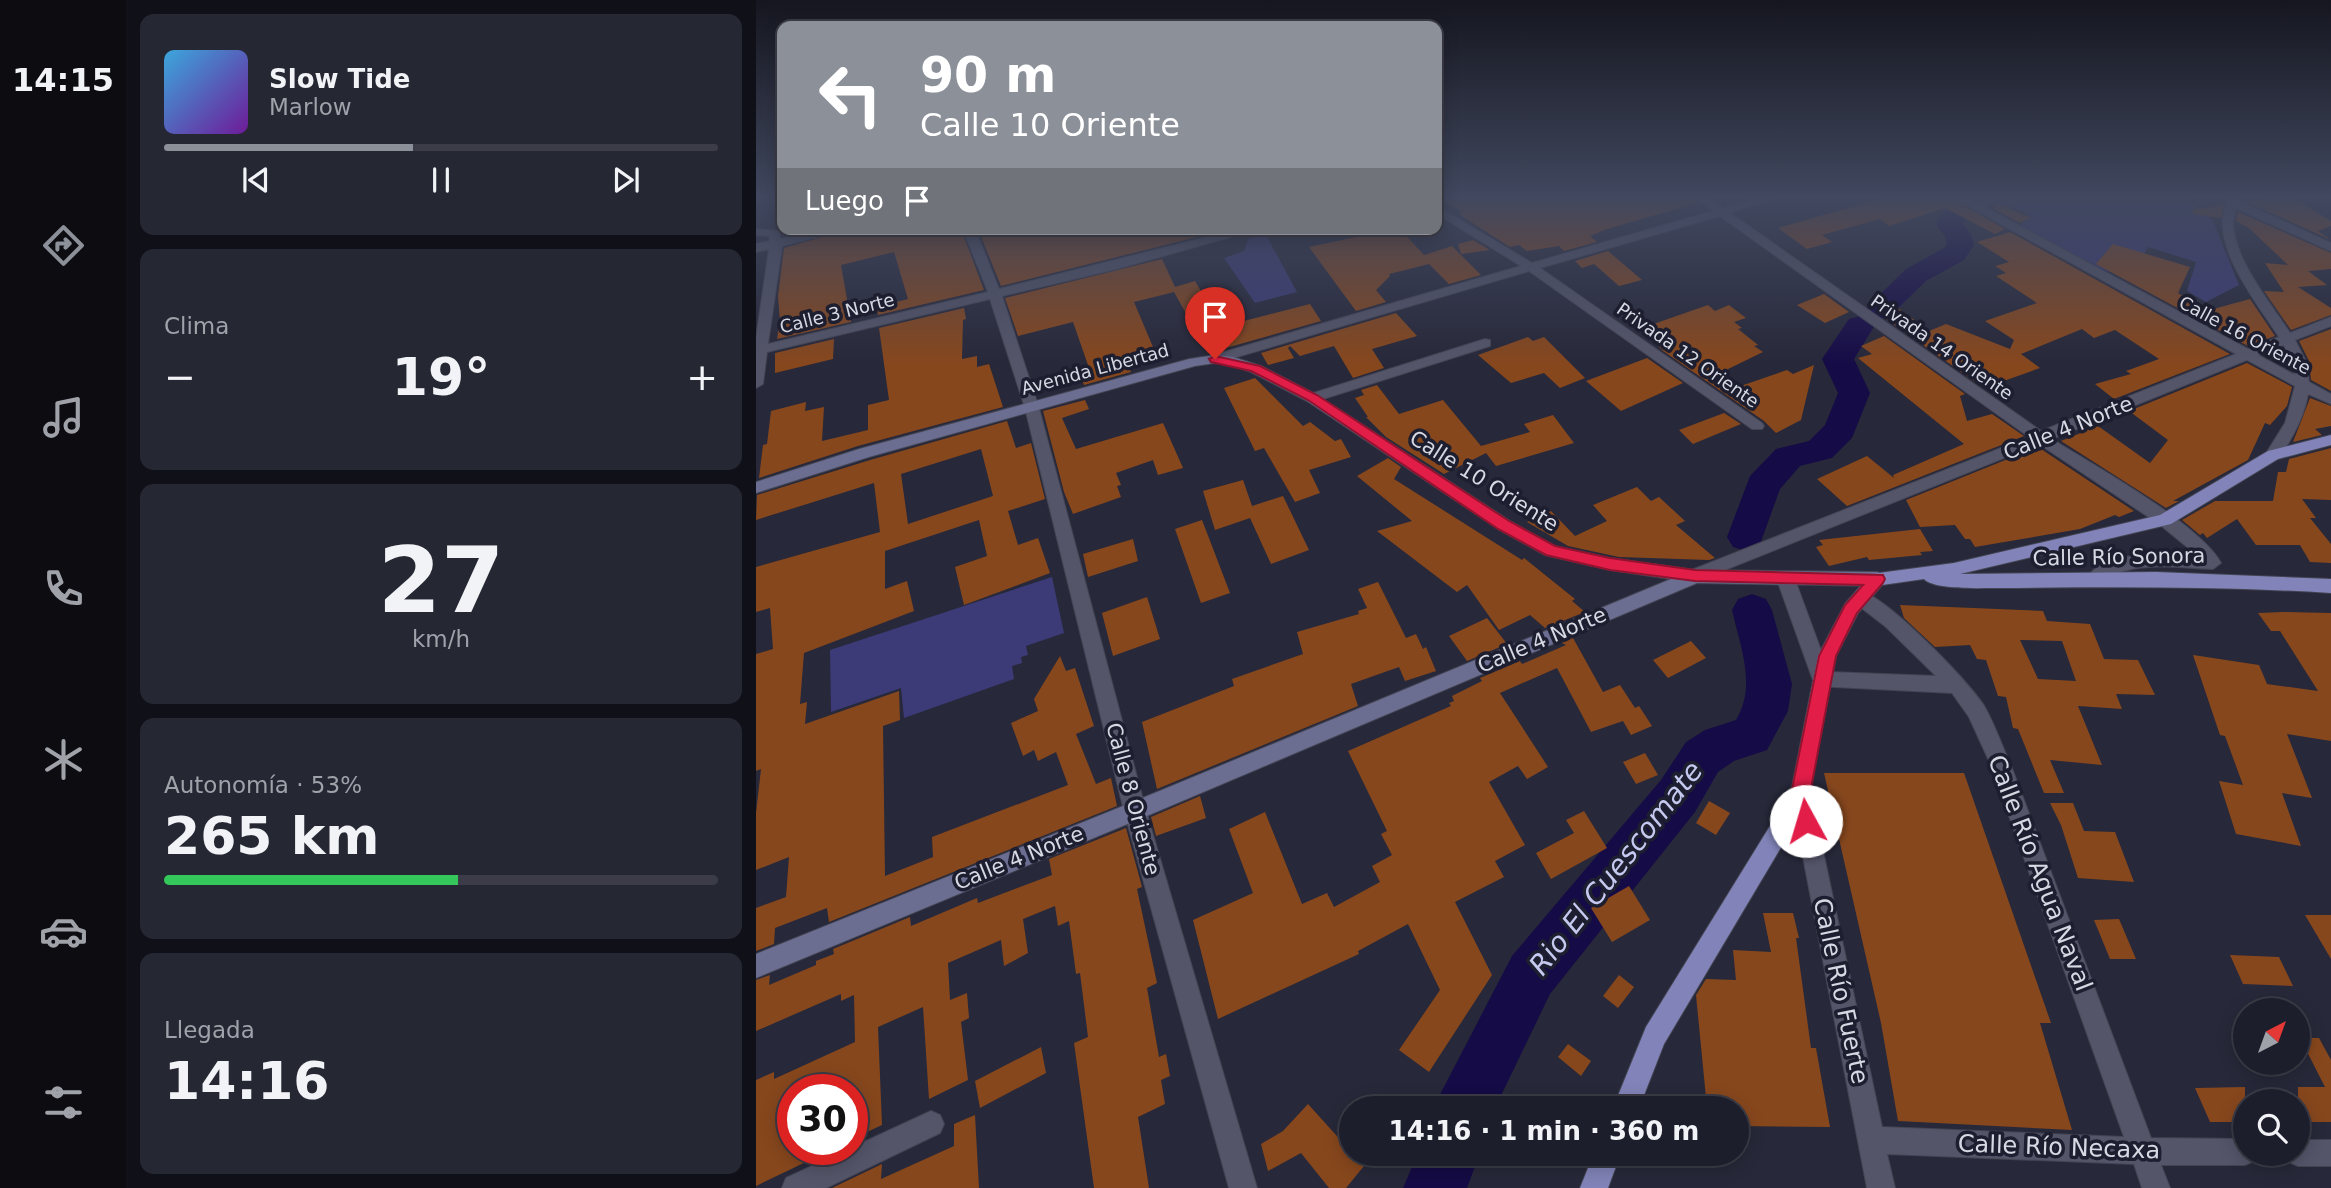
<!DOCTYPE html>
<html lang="es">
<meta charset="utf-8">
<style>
:root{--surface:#1d1e2b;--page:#252733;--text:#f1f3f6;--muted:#a0a2a9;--line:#3b3c47;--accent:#8c9099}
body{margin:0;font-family:"DejaVu Sans",sans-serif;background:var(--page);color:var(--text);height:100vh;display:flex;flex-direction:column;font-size:26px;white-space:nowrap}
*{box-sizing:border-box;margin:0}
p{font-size:23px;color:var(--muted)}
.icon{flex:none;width:38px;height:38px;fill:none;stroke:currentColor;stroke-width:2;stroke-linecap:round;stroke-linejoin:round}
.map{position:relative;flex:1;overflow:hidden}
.details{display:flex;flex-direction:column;gap:14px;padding:14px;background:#101018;width:630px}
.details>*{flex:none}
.hud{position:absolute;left:21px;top:21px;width:665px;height:214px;border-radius:14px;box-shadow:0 4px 18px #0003,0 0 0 2px var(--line);background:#8c9099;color:#fff;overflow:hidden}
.needle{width:46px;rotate:41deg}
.controls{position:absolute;left:1477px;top:998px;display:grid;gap:14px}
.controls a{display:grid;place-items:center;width:77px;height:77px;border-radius:50%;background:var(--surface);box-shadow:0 4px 18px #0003,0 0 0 2px var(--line);font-size:35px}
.speed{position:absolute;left:21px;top:1074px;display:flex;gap:14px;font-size:35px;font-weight:700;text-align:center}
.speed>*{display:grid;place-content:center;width:91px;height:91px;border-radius:50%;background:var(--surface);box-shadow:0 4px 18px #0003,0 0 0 2px var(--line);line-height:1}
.speed .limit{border:10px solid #d22;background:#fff;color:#111}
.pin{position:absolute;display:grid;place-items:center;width:60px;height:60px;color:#fff;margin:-72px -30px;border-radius:50% 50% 50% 0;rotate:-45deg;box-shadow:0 0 7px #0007}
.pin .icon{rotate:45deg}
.me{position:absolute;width:77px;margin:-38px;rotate:354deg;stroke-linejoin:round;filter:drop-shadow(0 0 5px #0008)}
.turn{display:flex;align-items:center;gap:24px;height:147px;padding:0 28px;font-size:32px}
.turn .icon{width:91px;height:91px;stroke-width:2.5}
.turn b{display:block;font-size:49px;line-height:60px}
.then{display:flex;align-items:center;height:66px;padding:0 28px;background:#0003;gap:14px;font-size:26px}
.big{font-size:52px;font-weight:600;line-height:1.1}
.details .widget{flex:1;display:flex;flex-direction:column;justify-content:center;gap:10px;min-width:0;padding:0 24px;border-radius:14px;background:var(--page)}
.details .dial{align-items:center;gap:0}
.dial b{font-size:91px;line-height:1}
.song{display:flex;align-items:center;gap:21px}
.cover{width:84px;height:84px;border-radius:10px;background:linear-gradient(135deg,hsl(200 70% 55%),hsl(280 70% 35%))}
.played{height:7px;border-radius:4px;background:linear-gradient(90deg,var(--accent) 45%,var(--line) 45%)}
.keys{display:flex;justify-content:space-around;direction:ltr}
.heat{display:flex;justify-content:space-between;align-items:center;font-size:38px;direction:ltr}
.charge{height:10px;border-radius:5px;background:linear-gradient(90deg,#34c759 53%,var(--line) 0)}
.trip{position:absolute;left:583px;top:1096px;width:410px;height:70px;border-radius:35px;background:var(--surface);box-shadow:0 4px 18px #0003,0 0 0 2px var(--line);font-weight:600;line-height:70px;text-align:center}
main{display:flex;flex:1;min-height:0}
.menu{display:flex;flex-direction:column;width:126px;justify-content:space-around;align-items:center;background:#0c0c11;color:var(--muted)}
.menu .icon{width:49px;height:49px}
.menu .on{color:var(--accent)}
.menu b{font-size:32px;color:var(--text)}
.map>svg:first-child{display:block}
</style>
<main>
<nav class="menu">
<b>14:15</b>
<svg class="icon on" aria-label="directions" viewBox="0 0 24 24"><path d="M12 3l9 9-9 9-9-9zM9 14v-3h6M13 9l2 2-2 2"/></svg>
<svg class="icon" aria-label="music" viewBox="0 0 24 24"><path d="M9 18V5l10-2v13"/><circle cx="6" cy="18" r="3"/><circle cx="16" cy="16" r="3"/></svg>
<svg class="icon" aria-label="phone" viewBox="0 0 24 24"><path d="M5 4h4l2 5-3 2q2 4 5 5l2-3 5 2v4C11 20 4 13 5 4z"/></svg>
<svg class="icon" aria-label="climate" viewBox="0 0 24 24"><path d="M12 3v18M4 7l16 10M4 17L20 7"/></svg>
<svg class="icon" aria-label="car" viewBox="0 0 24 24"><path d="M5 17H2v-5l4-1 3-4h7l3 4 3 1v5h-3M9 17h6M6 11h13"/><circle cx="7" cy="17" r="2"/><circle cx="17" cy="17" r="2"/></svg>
<svg class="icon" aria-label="filters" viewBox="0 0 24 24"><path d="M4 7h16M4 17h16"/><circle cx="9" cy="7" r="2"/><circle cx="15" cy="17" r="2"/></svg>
</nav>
<section class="details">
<div class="widget">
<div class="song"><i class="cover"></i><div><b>Slow Tide</b><p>Marlow</p></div></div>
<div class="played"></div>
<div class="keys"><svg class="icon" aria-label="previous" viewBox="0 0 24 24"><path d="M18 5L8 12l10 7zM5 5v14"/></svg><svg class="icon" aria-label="pause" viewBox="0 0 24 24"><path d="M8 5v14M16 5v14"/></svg><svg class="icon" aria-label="next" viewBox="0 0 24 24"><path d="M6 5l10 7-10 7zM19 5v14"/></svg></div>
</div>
<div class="widget"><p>Clima</p>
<div class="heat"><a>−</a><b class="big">19°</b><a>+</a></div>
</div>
<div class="widget dial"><b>27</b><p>km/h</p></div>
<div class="widget"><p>Autonomía · 53%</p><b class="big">265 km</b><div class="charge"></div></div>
<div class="widget"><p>Llegada</p><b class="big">14:16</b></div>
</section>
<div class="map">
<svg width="1575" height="1188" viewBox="0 0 1575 1188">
<rect width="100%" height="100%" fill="#272839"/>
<!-- green -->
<g fill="#3c3b77">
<path d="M1205 198H1430L1457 221 1483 285 1450 302 1431 291 1440 262 1392 247 1376 275 1350 271 1263 226 1274 215C1253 206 1241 198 1221 210L1202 200Z"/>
<polygon points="510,235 541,292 499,303 468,258 488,251 492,239"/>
<polygon points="296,577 308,633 270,646 272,655 265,657 266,663 256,666 258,679 148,718 145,688 75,712 74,650"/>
</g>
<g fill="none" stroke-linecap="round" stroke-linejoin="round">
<!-- river -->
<g fill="#150b46" fill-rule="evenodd">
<polygon points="1203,204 1212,207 1216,212 1207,224 1215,234 1218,245 1208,260 1170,281 1134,316 1124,319 1114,316 1109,310 1114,304 1150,269 1188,248 1191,244 1189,236 1181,226 1181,219 1194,207"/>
<polygon points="1104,316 1115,319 1119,325 1098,359 1114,393 1096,438 1076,458 1044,466 1024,489 1003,547 990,551 977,547 971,537 994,476 1020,449 1053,441 1069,425 1082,393 1066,359 1093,319"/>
<path d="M996 594 1010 599 1016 610 1036 684 1032 711 1011 750 978 761 962 772 939 812 794 994 739 1108H677L756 956 905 780 930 742 949 730 980 720C1001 686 984 646 976 610L982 599Z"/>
<polygon points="662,1153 724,1153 711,1188 647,1188"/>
</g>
</g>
<!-- building -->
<g fill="#87471d" fill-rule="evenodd">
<polygon points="684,198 938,198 941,203 848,230 834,236 841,242 808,251 803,246 771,251 763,245 754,247 724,228 703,214 707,212"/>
<polygon points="1127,198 1195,198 1249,229 1239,234 1189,208 1133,226 1124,219 1066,235 1076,242 1051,249 1022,228"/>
<polygon points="1518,198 1537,198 1575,221 1575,226 1562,231 1575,240 1491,202"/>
<polygon points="1243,204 1275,218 1264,223 1236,208"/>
<polygon points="1468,205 1465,218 1437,214 1437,209"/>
<polygon points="1482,212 1575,253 1575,269 1552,271 1571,285 1542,287 1575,308 1575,315 1535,330 1508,291 1528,292 1509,263 1532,265 1493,228 1480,221"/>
<polygon points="94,229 205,229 228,290 122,315 121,307 152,299 138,252 85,265 95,322 21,339 24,321 22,296 28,248"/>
<polygon points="222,229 449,229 449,235 245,286"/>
<polygon points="594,229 644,229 668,255 696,246 725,275 693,284 673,264 633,274 634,276 620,290 630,302 600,311 553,247 600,237"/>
<polygon points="1254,232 1474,354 1358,399 1339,384 1375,374 1370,371 1403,359 1359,330 1338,338 1326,329 1265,354 1284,368 1228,388 1130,319 1142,308 1173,331 1190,324 1254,349 1258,340 1229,321 1281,303 1240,276 1250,273 1239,266 1253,262 1221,242"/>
<polygon points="717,240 734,250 705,254 702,244"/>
<polygon points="1357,244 1434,267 1422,293 1450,311 1494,299 1519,336 1492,346 1340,264"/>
<polygon points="852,251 886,280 863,286 838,264 826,268 819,261"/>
<polygon points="406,259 419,287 439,281 457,311 472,307 480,323 554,304 565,321 452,353 418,292 378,302 397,347 368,356 375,372 328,385 322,368 332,365 317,322 262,336 249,298"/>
<polygon points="1068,294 1093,312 1069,323 1041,305"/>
<polygon points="952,305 959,311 973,305 990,318 978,322 986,328 982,329 1002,345 998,346 1007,352 966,372 973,390 1031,370 1037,374 1058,365 1045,420 1020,433 1008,421 907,351 886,328"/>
<polygon points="208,308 210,319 207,320 206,359 221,356 221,367 233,364 247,407 102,446 3,478 7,445 11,444 15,411 50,402 49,411 68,407 66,441 112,430 112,405 133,400 123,328"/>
<polygon points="640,313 661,336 616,349 628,368 597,378 578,346 544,356 534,346 532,348 538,358 512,365 505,353"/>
<polygon points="1575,329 1575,391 1555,380 1553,361 1543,341"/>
<polygon points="1128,336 1209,394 1204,396 1211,421 1236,414 1268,436 1091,506 1061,479 1111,456 1138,478 1137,475 1208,444 1102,358 1116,354 1105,346"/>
<polygon points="772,337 777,341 788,337 829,378 804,388 788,373 755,383 722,355"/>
<polygon points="78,339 77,359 19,373 19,353"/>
<polygon points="1526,348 1534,369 1508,355"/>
<polygon points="891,358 927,383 865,411 830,381"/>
<polygon points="1491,363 1536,387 1531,406 1514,425 1509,423 1492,460 1417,501 1423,501 1410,508 1305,441 1342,426 1394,463 1412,440 1373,411"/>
<polygon points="499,378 547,426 554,422 579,441 585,439 595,457 553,470 564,493 539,502 508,448 499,451 468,388"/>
<polygon points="621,385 643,414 687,400 725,446 774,432 768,424 797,415 818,443 740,466 730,453 688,474 630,437 610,417 612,417 599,398 608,395 605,390"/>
<polygon points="1554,398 1575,406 1575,426 1559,429 1566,435 1537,442"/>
<polygon points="329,400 333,409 306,418 320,449 407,423 427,468 402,475 397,460 360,473 365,485 361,486 365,497 317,514 308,492 287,411"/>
<polygon points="968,413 985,424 937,444 923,430"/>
<path d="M251 421 260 448 275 443 289 499 252 511 262 545 282 538 294 573 208 605 199 567 231 556 223 520 129 551V589L151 581 158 611 48 653 44 704 51 702 49 724 143 691 144 720 127 726 129 876 177 857 176 837 312 785 300 752 282 761 278 750 267 756 255 723 282 711 278 699 304 656 310 671 319 668 338 726 320 734 340 784 355 778 361 806 73 922 71 908 19 928 18 944 0 951V908L30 897 33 857 0 870V813L5 769 0 771V654L17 649 14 608 0 612V567L124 532 118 483 0 520 1 495 114 460ZM225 449 237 496 152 524 145 474Z"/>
<polygon points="1282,447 1378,511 1363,517 1359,515 1324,529 1219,547 1214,539 1209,539 1199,525 1164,527 1150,500"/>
<polygon points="1575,448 1575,500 1546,499 1560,518 1554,518 1575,544 1575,563 1554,562 1544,545 1500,545 1481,519 1451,538 1447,533 1444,535 1426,520 1459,501 1517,501 1522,472 1530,472 1533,459"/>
<polygon points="632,458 645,467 638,479 766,560 768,558 819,599 816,601 829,612 789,628 774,615 743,630 711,585 701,592 621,531 656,521 601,476"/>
<polygon points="487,480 496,506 527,496 553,550 515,564 494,518 459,530 447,491"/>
<polygon points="881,487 895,501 903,497 929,521 920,525 959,558 953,560 863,557 812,546 771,522 795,511 819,536 851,521 837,505"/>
<polygon points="446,520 474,593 445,603 419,529"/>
<polygon points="1164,529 1177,551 1164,552 1166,555 1113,560 1111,557 1073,566 1060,547 1067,545 1063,540"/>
<polygon points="377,539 382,561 332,577 327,554"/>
<polygon points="622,582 650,638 660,634 667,649 670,647 680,671 649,681 643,667 595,684 602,706 401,789 386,722 478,686 476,679 547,654 541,632 603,614 602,611 611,608 602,589"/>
<polygon points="391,597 404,639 357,656 346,613"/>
<path d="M1144 605 1287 611 1291 621 1334 624 1348 659 1382 660 1399 695 1360 694 1366 709 1322 706 1346 765 1294 760 1308 793H1288L1262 729 1257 728 1250 697 1242 696 1230 660 1221 659 1214 645 1179 647 1148 618ZM1264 640 1306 641 1320 681 1282 679Z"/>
<polygon points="1527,612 1575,613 1575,741 1531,734 1556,798 1526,793 1545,846 1480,834 1463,781 1487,785 1469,736 1464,735 1437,655 1503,665 1511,684 1562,691 1524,631 1515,631 1502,613"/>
<polygon points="731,618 751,644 711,661 693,636"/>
<polygon points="817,638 847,692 864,685 879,708 883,706 896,726 875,735 867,721 835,732 801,668 744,693 792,767 771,779 762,766 733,782 769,845 739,861 748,877 699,902 736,975 673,1072 643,1050 684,990 652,924 602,951 603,954 462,1019 437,920 497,893 473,829 509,812 546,904 571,893 578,907 624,882 616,866 636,855 625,834 631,831 592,751 695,706 693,703 698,701 696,696 726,681 724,678 764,661 766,664 810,645 806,643"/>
<polygon points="935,641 950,658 912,678 897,660"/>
<polygon points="889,753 902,775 880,784 867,762"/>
<polygon points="1068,773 1208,773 1295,1023 1284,1023 1316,1130 1142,1121 1125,1023"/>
<polygon points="444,796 450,818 400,836 395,817"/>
<polygon points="953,801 974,813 960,835 940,823"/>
<polygon points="1294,803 1317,803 1328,831 1359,832 1378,882 1322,878 1305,825"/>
<polygon points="828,811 851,848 795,879 780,853 818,833 810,820"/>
<polygon points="370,828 386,887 381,889 401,983 391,988 403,1057 410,1054 414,1076 405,1080 409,1104 382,1117 393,1188 338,1188 318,1043 332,1037 324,973 320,974 313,921 302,926 299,906 267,919 272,953 248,966 245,940 192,963 194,1000 211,993 213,1018 205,1022 212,1080 173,1099 167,1007 122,1027 126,1125 96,1139 96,1090 37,1090 37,1150 75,1150 0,1186 0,1080 18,1072 18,1079 99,1042 98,995 85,1001 85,994 0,1031 0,980 14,975 13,985 60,965 60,961 78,954 77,949 154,917 155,926 221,898 222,903 296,875 293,859"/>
<polygon points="873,886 894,920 856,942 835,908"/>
<polygon points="1007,913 1037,913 1043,938 1040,938 1055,1048 1060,1048 1074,1127 980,1126 980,1108 951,1108 940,995 950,979 980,980 977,950 1015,952"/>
<polygon points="1549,915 1575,915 1575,959"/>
<polygon points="1363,919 1380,959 1354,959 1338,920"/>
<polygon points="1474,955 1523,957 1537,986 1487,984"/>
<polygon points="863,975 878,987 862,1008 847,996"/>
<polygon points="1544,1038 1563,1038 1575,1060 1575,1122 1542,1122 1542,1087 1569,1087"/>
<polygon points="812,1044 835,1061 825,1076 802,1057"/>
<polygon points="285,1047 290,1073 224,1108 219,1081"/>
<polygon points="1489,1087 1489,1122 1454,1122 1439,1088"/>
<polygon points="552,1104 608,1166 590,1188 573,1188 545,1153 512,1171 505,1144 527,1131"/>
<polygon points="219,1115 223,1188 76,1188 126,1164 125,1179 198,1146 198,1124"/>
</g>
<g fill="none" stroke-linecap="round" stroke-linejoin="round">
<defs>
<g id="minor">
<path d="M941 198H954L967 208 999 198H1017L974 213 1285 431 1480 354 1198 198H1212L1492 349 1523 337C1500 301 1449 241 1473 198H1484L1483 201 1575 243V251L1480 208C1465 245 1515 303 1534 333L1575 317V326L1539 340 1550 361 1553 382 1575 394V404L1552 394C1548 418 1536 439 1522 459H1512L1509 455 1529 423 1539 386 1491 360 1296 439C1337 465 1444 524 1465 563L1457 569C1428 568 1396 563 1368 571 1355 574 1346 588 1333 584L1330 579C1348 549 1413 554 1442 556L1403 524 1283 444 939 582 933 581 930 576 933 571 1273 437 964 216 784 268 1006 423 1008 426 1006 429H996L773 271 464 362H454L452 359 454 356 765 266 681 214V206L776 263 957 211ZM1528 345 1539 375 1502 355Z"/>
<polygon points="0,229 22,231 25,239 69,229 92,229 26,246 12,344 232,292 207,229 219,229 243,289 483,229 503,229 361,269 246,296 283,408 390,811 501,1188 473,1188 368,811 269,408 234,299 11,352 7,384 0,388 0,338 13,249 0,252 0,244 14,241 13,236 0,235"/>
<polygon points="729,339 734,340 734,346 561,401 551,401 549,398 551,395"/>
<path d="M1029 571 1035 572 1038 577 1073 672 1180 676 1130 627 1099 603 1096 598 1099 593 1105 591C1135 601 1208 677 1227 704 1238 722 1245 744 1254 763L1395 1138 1489 1139V1153H1502L1498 1161 1489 1165H1405L1414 1188H1386L1378 1164 1131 1154 1139 1188H1111L1035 795 1038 788 1045 785 1052 788 1055 795 1126 1127 1368 1137 1234 763 1213 717 1196 693 1059 686 1020 577 1023 572Z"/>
<polygon points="175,1111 184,1115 188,1124 184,1133 70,1188 26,1188 30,1178"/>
<polygon points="1542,1140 1575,1140 1575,1166 1542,1166 1533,1162 1529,1153 1542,1153"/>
</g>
<polygon id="secondary" points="459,355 477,357 505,366 561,395 754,521 799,546 854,558 939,570 1121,572 1127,574 1130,579 1127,584 1121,586 941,583 386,818 0,978 0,954 372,804 915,579 854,570 789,555 742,529 551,401 495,372 475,365 459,363 439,366 113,457 0,493 0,482 103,449 433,359"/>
<g id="primary">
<path d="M1575 435V445L1522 459 1415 524 1204 574 1400 572 1575 579V593C1463 586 1353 587 1241 588 1225 588 1178 590 1168 579L1126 585 1102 613 1080 656 1052 802 908 1044 883 1108H857L890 1027 1035 792 1062 656 1089 604 1115 574 1198 563 1404 515 1512 451Z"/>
<polygon points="838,1153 865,1153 852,1188 824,1188"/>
</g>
</defs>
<!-- minor casing -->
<use href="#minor" stroke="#434453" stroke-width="2"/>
<!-- secondary casing -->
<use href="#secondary" stroke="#434453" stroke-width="2"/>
<!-- primary casing -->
<use href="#primary" stroke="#434453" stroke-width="2"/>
<!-- minor -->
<use href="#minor" fill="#545569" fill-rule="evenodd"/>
<!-- secondary -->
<use href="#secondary" fill="#6b6d91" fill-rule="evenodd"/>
<!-- primary -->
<use href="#primary" fill="#8284b9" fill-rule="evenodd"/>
</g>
<!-- sky -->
<linearGradient id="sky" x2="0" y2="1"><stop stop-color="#15161f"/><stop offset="0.54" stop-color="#41485f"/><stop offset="1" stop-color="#41485f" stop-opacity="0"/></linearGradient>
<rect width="1575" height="365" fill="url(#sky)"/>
<!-- route -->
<polygon fill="#e11d48" stroke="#92132f" stroke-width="2" points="459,356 504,366 561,395 753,521 799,546 854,558 939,570 1127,575 1129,579 1127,583 1101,613 1080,656 1054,794 1060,821 1057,827 1050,830 1043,827 1035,794 1063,656 1089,605 1107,585 939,581 854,570 790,555 742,529 552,400 495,371 455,362 453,359"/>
<g text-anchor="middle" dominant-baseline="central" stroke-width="7" stroke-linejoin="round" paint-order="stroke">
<!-- far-street labels -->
<g font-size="18" fill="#d6d8e3" stroke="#1d1e2f">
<text transform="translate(81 313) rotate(-14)">Calle 3 Norte</text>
<text transform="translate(1489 335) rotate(28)">Calle 16 Oriente</text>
<text transform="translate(1186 347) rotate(35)">Privada 14 Oriente</text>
<text transform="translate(932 355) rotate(35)">Privada 12 Oriente</text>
<text transform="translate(339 369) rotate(-15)">Avenida Libertad</text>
</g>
<!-- street labels -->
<g font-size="21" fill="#d6d8e3" stroke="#1d1e2f">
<text transform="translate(1312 428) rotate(-22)">Calle 4 Norte</text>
<text transform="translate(728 481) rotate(32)">Calle 10 Oriente</text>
<text transform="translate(1363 557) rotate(-1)">Calle Río Sonora</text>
<text transform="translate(786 640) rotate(-23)">Calle 4 Norte</text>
<text transform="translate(377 799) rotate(75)">Calle 8 Oriente</text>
<text transform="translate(263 858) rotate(-22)">Calle 4 Norte</text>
</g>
<!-- near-street labels -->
<g font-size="24" fill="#d6d8e3" stroke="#1d1e2f">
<text transform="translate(1284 873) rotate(69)">Calle Río Agua Naval</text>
<text transform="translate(1085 991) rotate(78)">Calle Río Fuerte</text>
<text transform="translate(1303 1147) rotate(2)">Calle Río Necaxa</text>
</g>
<!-- near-water labels -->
<g font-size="28" font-style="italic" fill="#c6c9ef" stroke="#1d1e2f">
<text transform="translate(860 868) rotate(-52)">Rio El Cuescomate</text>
</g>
</g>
</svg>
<div class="controls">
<a><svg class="needle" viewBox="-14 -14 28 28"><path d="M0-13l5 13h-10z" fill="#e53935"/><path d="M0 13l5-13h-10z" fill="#a0a2a9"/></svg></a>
<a><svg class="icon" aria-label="search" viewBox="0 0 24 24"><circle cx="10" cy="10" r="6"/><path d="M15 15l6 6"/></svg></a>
</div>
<div class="speed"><div class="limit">30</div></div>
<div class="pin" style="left:459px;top:359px;background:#d93025"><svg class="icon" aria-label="arrive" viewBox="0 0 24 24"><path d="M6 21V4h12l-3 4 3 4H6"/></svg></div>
<svg class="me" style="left:1050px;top:821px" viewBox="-20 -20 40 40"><circle r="19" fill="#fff"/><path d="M0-13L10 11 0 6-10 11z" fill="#e11d48"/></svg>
<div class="trip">14:16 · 1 min · 360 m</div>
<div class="hud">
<div class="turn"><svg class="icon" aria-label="left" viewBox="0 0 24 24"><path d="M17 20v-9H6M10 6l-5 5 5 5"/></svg><div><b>90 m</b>Calle 10 Oriente</div></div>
<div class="then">Luego<svg class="icon" aria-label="arrive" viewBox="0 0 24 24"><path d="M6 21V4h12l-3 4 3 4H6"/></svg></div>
</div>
</div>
</main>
